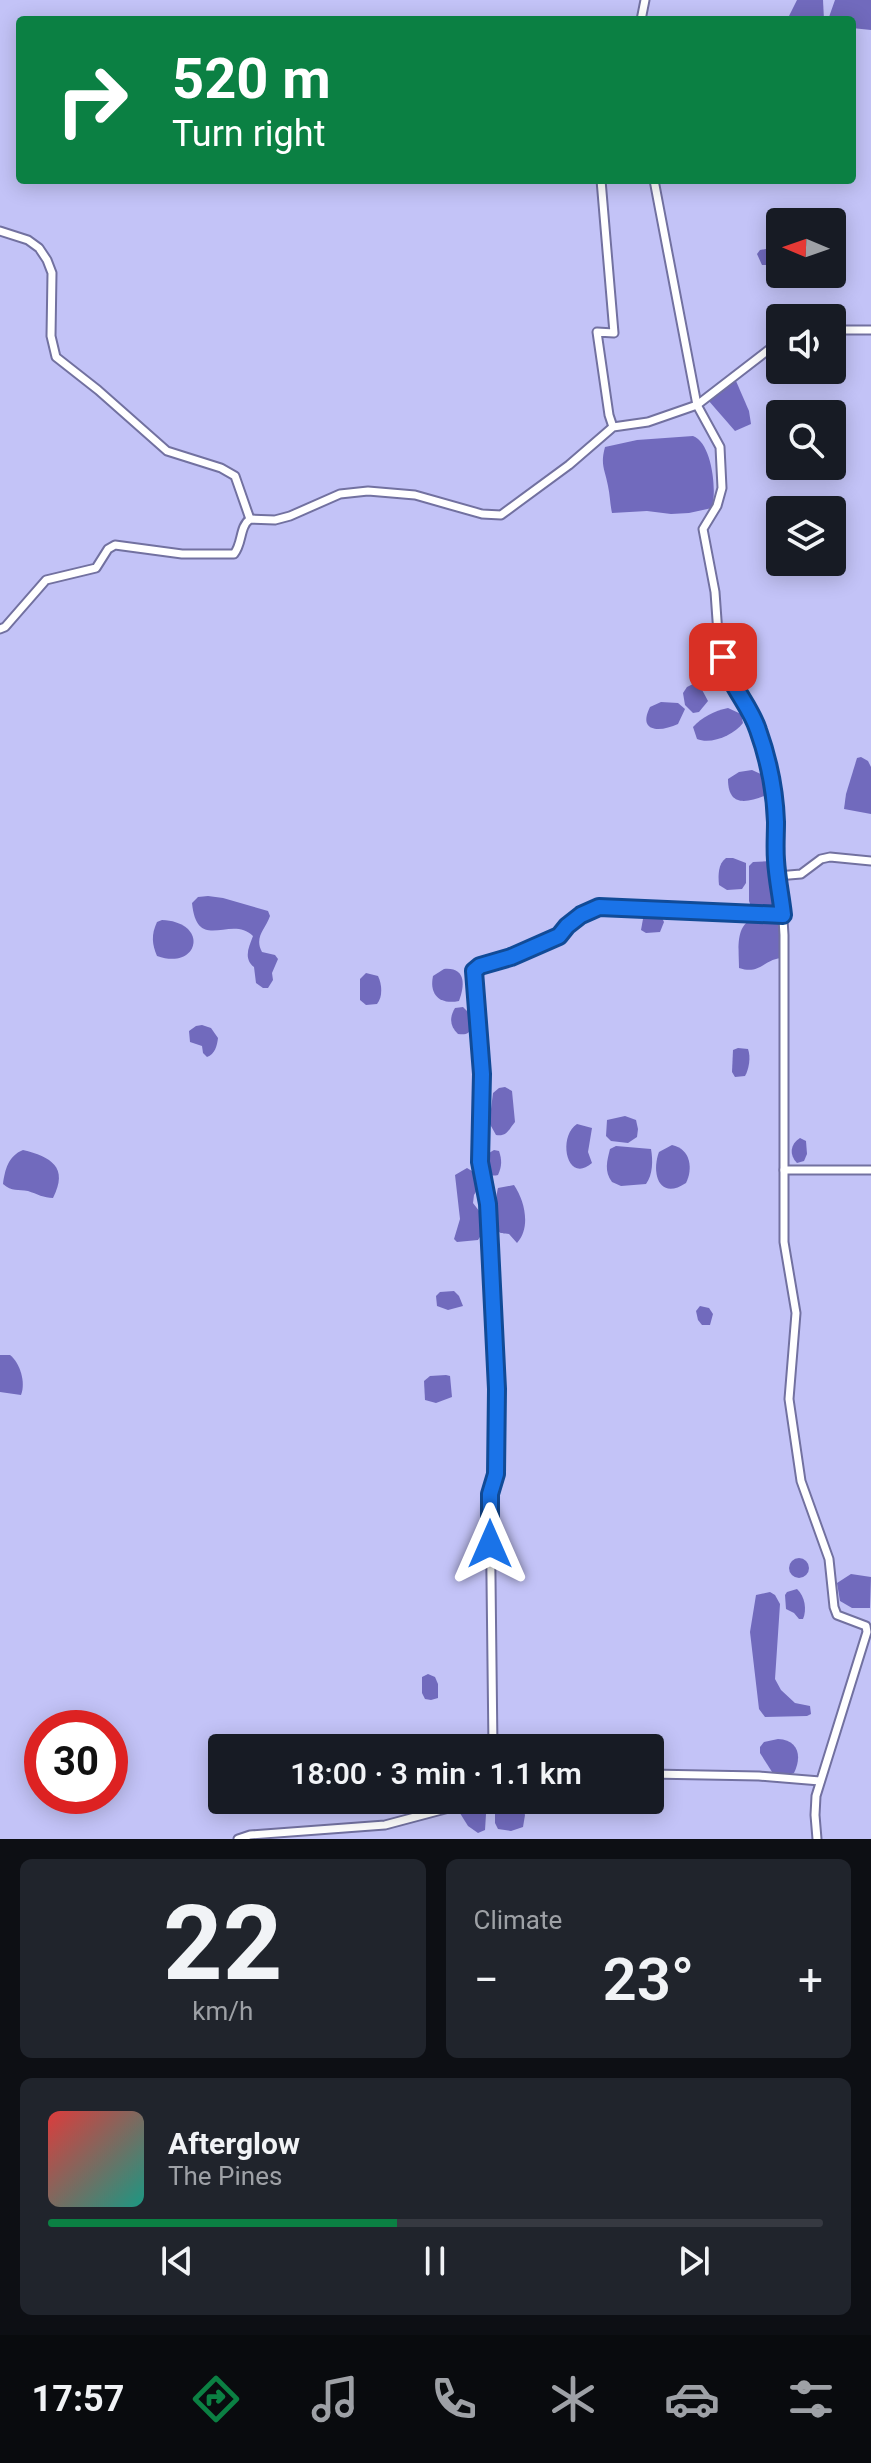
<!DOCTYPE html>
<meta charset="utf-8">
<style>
:root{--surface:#171b24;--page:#20242c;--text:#f1f3f6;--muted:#9ea1a6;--line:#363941;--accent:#0b8043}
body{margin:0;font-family:Roboto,sans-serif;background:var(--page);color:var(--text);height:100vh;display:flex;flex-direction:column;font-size:30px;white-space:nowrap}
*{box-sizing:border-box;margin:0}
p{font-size:26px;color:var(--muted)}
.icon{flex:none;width:44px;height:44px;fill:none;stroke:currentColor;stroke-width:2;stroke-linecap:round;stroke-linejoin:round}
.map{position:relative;height:1839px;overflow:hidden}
.panel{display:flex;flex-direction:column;gap:20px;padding:20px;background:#0d0f14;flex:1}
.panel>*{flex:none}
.banner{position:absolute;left:16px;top:16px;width:840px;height:168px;border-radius:8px;box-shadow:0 4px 20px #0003;background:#0b8043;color:#fff;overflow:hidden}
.needle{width:52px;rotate:272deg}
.controls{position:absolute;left:766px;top:208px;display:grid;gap:16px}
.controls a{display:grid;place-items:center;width:80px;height:80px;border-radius:8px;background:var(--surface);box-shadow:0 4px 20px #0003;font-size:40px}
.speed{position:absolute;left:24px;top:1710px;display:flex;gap:16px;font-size:40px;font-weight:700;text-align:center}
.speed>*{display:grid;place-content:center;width:104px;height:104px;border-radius:50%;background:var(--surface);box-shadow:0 4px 20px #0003;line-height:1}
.speed .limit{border:12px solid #d22;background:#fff;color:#111}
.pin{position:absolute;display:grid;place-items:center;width:68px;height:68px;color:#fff;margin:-34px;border-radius:16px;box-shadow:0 4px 12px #0006}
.me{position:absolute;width:88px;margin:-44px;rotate:0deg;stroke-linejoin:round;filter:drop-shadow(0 0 6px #0008)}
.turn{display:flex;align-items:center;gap:28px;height:168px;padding:0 24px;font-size:36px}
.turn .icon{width:104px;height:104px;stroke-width:2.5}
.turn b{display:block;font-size:56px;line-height:68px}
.big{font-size:60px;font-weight:600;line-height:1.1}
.panel .tile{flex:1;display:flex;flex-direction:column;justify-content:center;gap:12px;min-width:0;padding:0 28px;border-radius:12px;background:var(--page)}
.panel .dial{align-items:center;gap:0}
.dial b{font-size:104px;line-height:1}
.song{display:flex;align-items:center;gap:24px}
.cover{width:96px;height:96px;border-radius:12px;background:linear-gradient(135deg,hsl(0 70% 55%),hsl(170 70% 35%))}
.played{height:8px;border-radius:4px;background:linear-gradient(90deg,var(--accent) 45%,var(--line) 45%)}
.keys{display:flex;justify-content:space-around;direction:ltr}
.heat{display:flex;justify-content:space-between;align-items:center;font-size:44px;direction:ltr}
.panel .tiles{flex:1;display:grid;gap:20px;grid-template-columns:1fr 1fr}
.tile:last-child{grid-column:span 2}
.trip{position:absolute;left:208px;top:1734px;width:456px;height:80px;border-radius:8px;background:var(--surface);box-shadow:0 4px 20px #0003;font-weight:600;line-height:80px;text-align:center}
.menu{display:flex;height:128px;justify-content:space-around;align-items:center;background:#090b0e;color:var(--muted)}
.menu .icon{width:56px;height:56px}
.menu .selected{color:var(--accent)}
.menu b{font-size:36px;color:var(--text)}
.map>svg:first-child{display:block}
</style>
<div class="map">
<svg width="871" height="1839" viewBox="0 0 871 1839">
<rect width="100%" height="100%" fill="#c3c3f7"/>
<!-- water -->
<g fill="#716abd">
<polygon points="797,0 823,0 824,20 787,20"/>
<polygon points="835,0 871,0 871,30 852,28 852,20 831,20 829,17"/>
<path d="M776 247C779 255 779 259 773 265H762L757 254 760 250Z"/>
<polygon points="736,381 749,411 751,424 735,431 708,400"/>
<path d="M693 436C712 443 717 490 712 508L689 513 671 514 647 511 612 513C610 504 610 495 608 486 605 469 600 465 605 447L637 440Z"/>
<polygon points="695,683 700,686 708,701 699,712 693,713 685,705 683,693 687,687"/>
<path d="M661 702 678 703 685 709 678 724C661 732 637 733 650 707Z"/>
<path d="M728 708 741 714 743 723C734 735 711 745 697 739L693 727C702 717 714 711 728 708Z"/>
<polygon points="861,757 868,761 871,767 871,814 844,809 846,794 857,758"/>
<path d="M752 770 765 776 769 794C749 802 728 809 728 779L739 772Z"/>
<path d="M726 858H733L746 863V883L742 889 727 890 719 885C718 875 718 864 726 858Z"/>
<polygon points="772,861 779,910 777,912 753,912 749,901 749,866 753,862"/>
<path d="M208 896 223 898 268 911 270 916C265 930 254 937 262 952L275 955 278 959 272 973 273 980 268 988H263L256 983 254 967C243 958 249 947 253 936 231 914 197 954 192 903L198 897Z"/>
<polygon points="649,916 662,918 664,922 660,932 646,933 641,930 643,919"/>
<path d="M758 918 780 920 781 958C763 960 760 975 739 968 739 949 734 921 758 918Z"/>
<path d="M162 920C210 922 199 971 157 956 152 944 151 935 157 922Z"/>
<path d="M444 969C466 967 465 985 459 1001 440 1005 429 995 433 976Z"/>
<path d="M366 973 378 976C382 984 383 997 377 1004L366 1005 360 1000V979Z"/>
<path d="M463 1007 468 1012 472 1027C469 1034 466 1035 458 1034 450 1026 449 1018 455 1008Z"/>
<path d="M202 1025 211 1028 218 1038C217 1046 215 1054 207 1057L203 1053 202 1046 190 1042 189 1031 196 1026Z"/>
<path d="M738 1048 748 1049C751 1057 749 1069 745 1076L735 1077 732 1072 733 1050Z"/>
<path d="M505 1087 512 1091 515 1122C509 1129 507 1137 496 1135L486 1117 491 1109 493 1093 499 1088Z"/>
<polygon points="625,1116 636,1120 638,1129 637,1137 628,1143 611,1141 606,1136 607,1120"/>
<path d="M577 1124 592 1128 588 1152 592 1163C567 1185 557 1137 577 1124Z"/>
<path d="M800 1138 806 1141 807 1154 804 1161 797 1163C789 1155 790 1144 800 1138Z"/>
<path d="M672 1145C691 1149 693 1169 686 1183 659 1201 651 1173 659 1152Z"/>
<path d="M616 1146 651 1149C653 1160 653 1175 646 1184L621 1186 612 1182C604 1171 607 1161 610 1149Z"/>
<path d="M23 1150C51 1157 69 1167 53 1198 44 1198 37 1194 28 1191 18 1189 12 1192 3 1184 5 1170 8 1156 23 1150Z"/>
<path d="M494 1150 499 1151C502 1160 502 1166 498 1175 485 1178 483 1167 484 1156Z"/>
<polygon points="467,1168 477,1174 480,1185 474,1195 473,1203 486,1220 485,1229 478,1240 457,1242 454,1239 460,1219 455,1175"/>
<path d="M514 1185C525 1201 531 1228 517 1243L509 1234C504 1233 500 1235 497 1229 494 1223 496 1194 498 1188Z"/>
<polygon points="454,1291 459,1296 463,1306 448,1310 437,1306 436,1296 440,1292"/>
<polygon points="700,1306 709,1308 713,1314 710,1325 702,1325 698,1320 696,1311"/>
<path d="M0 1355H10C20 1363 26 1382 21 1395L0 1392Z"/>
<polygon points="446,1375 450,1376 452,1397 436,1403 425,1400 424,1381 430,1376"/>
<circle cx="799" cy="1568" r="10"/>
<polygon points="851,1574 871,1577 870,1608 852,1608 840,1601 837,1583"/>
<path d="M797 1589C805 1596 807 1610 803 1619H799L794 1613 786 1609 785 1595 787 1592Z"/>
<polygon points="770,1592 775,1595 780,1604 775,1679 781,1690 795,1703 810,1706 811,1714 807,1716 765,1717 759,1709 750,1632 756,1595"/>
<polygon points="428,1674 435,1677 438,1684 438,1698 431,1700 425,1699 422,1693 422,1677"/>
<path d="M778 1739C799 1740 802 1757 794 1773L785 1776 774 1775 760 1753V1747L764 1742Z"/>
<polygon points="513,1801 521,1803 525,1815 523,1827 511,1831 498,1829 495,1823 495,1811 504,1803"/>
<polygon points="483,1802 486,1814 485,1830 478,1833 468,1826 458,1810"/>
</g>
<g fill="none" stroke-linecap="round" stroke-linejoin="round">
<defs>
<g id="street">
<polyline points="641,20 645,0"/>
<polyline points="601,180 614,333 597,332 609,415 613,427"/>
<polyline points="654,180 697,405 720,447 722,488 717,506 703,529 715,592 718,634 726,669 758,727 769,775 776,821 775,857 777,876 781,886 784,935 784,1242 796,1313 789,1399 801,1481 829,1559 834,1607 837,1615 866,1626 867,1632 816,1796 815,1815 817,1839"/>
<polyline points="0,231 28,240 39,248 47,260 52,273 51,336 56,357 98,390 167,451 221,468 235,476 250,519"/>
<polyline points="832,330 871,330"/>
<path d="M0 629 5 627 46 580 96 568 108 549 115 545 182 554H234C243 543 239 527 250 519L275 520 290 516 340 494 368 491 415 495 482 514 501 515 569 465 613 427 648 422 697 405 780 341"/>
<polyline points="777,876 801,874 821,859 830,857 871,861"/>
<polyline points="784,1170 871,1170"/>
<polyline points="493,1748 490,1494 496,1474 497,1389 488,1204 480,1162 482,1074 474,971 480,966 511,957 559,936 567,926 581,915 599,907 783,915"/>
<polyline points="650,1774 759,1776 820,1781"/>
<polyline points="238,1839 250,1835 385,1825 479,1800"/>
</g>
</defs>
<!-- street casing -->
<use href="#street" stroke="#7271a0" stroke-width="11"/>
<!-- street -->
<use href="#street" stroke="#fff" stroke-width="7"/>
</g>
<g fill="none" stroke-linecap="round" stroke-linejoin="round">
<defs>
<path id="route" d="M490 1544V1494L496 1474 497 1389 488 1204 480 1162 482 1074 474 971 480 966 511 957 559 936 567 926 581 915 599 907 783 915C781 896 777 879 776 860 775 847 776 835 776 822 775 792 768 758 758 730 750 705 730 687 723 657"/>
</defs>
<!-- route casing -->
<use href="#route" stroke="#114b97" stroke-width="20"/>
<!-- route -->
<use href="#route" stroke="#1a73e8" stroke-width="14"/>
</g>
</svg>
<div class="controls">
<a><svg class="needle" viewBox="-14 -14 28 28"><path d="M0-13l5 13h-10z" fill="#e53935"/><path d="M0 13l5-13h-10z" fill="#9ea1a6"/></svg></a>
<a><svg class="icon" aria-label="sound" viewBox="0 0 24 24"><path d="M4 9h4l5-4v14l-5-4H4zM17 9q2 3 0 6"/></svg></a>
<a><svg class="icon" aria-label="search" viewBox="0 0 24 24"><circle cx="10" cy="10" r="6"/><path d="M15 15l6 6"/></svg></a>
<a><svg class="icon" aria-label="layers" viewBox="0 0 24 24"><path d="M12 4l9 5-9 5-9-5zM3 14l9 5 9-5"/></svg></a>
</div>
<div class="speed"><div class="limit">30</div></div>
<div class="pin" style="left:723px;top:657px;background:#d93025"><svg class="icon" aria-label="arrive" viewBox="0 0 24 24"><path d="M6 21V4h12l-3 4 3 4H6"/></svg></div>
<svg class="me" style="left:490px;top:1544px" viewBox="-20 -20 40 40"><path d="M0-17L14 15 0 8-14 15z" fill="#1a73e8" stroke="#fff" stroke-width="4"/></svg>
<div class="trip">18:00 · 3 min · 1.1 km</div>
<div class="banner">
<div class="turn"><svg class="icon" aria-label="right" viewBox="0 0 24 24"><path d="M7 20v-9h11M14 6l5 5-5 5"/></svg><div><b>520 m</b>Turn right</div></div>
</div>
</div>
<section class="panel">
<div class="tiles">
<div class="tile dial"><b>22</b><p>km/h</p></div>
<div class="tile"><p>Climate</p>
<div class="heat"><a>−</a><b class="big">23°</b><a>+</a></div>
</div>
<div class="tile">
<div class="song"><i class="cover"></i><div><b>Afterglow</b><p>The Pines</p></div></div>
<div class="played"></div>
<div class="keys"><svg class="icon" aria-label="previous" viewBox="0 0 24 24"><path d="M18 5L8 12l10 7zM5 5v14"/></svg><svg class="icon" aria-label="pause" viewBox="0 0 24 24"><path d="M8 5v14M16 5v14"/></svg><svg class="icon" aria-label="next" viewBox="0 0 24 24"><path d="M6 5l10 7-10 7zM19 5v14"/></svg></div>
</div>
</div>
</section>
<nav class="menu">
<b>17:57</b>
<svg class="icon selected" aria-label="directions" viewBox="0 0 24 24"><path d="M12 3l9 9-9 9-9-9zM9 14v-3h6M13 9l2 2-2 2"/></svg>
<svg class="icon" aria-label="music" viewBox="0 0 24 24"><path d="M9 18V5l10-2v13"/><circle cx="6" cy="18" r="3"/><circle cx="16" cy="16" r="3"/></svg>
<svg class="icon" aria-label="phone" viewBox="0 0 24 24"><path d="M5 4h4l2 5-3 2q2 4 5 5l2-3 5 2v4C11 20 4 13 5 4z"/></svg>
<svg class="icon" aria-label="climate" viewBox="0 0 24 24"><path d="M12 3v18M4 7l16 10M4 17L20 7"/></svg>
<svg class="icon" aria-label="car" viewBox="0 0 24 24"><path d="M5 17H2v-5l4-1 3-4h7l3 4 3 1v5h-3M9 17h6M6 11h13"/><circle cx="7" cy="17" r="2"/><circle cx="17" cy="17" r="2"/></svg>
<svg class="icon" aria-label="filters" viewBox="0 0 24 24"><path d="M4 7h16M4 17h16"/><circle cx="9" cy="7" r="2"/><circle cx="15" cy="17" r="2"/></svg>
</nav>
